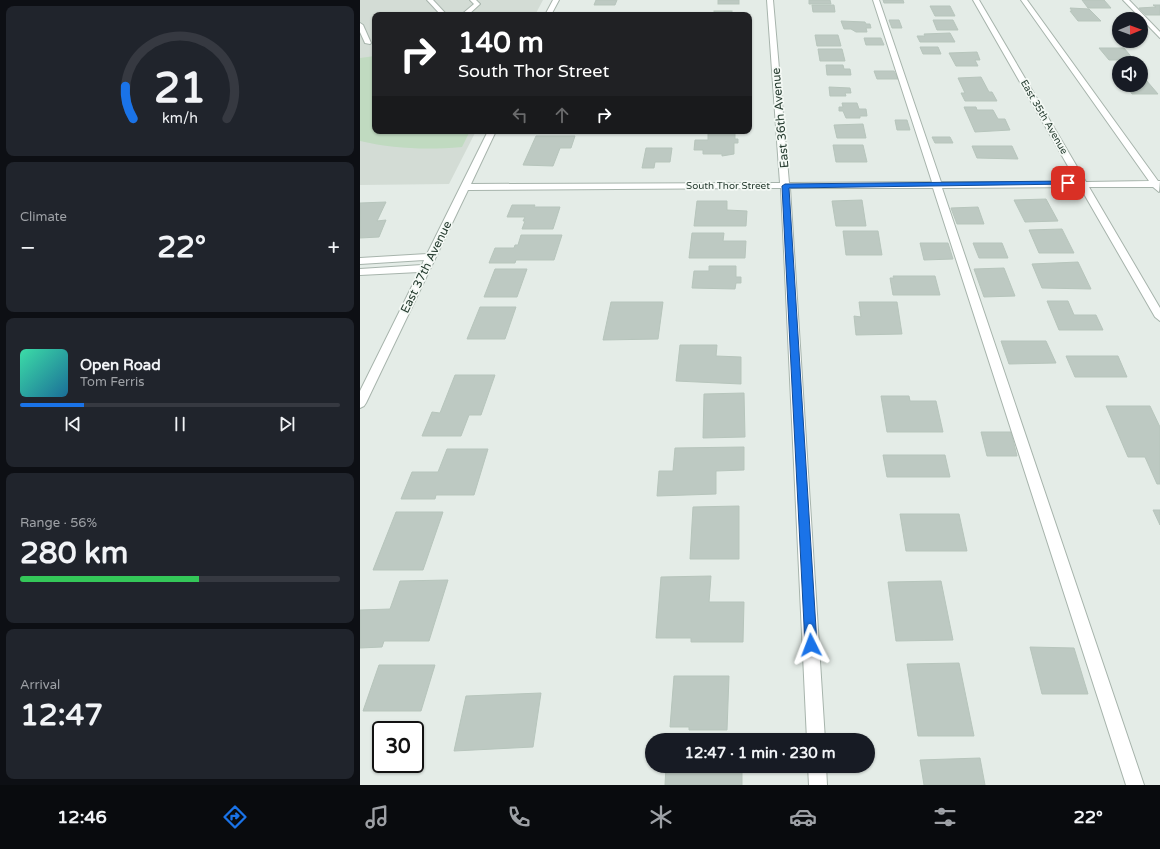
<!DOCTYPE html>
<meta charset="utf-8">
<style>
:root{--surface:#171b24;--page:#20242c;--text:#f1f3f6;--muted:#9ea1a6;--line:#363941;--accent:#1a73e8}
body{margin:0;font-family:"Varela Round",sans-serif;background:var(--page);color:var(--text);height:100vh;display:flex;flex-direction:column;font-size:15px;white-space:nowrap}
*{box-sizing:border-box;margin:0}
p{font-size:13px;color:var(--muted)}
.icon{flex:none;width:22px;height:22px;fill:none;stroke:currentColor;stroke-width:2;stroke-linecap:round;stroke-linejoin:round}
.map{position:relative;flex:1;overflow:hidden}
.side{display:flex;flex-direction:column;gap:6px;padding:6px;background:#0d0f14;width:360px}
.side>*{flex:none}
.guide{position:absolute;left:12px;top:12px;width:380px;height:122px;border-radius:8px;box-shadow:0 1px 3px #0004;background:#202124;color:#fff;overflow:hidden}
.needle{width:26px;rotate:89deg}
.buttons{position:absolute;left:752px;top:12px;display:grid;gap:8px}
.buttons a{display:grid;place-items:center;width:36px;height:36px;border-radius:50%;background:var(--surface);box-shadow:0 1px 3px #0004;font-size:20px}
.speed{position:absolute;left:12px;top:721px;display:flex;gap:8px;font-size:20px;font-weight:700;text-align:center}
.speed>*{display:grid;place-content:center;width:52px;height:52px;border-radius:50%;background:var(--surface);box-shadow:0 1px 3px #0004;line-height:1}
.speed .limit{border:2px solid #111;border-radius:6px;background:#fff;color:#111}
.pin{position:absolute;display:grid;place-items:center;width:34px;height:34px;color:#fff;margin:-17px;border-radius:8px;box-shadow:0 2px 6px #0006}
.me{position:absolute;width:44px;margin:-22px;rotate:357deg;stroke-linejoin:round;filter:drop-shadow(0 0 3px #0008)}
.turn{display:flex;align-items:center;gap:14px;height:84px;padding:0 20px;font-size:18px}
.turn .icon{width:52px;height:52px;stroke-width:2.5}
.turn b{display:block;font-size:28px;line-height:34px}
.lanes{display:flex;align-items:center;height:38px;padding:0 20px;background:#0003;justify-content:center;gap:20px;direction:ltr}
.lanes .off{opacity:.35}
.big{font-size:30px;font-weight:700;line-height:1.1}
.side .card{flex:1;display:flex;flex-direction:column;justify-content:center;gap:6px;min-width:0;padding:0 14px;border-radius:8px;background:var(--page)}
.side .dial{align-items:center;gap:0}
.dial svg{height:104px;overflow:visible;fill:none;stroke:var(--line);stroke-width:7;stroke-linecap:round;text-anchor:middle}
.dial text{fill:var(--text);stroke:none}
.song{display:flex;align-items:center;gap:12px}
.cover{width:48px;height:48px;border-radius:6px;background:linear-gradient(135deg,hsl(160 70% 55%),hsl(200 70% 35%))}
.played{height:4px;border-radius:2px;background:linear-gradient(90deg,var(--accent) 20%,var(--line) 20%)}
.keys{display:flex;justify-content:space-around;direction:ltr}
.heat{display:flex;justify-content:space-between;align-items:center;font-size:22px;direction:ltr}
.charge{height:6px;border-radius:3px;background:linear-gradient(90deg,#34c759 56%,var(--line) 0)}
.trip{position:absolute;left:285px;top:733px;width:230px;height:40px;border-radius:20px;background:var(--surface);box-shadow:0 1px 3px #0004;font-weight:700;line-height:40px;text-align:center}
.menu{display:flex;height:64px;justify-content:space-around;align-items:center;background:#090b0e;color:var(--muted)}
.menu .icon{width:28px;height:28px}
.menu .on{color:var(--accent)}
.menu b{font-size:18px;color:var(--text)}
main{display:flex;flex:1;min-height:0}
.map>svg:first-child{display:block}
</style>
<main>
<section class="side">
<div class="card dial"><svg viewBox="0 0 100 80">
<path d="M14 69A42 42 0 1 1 86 69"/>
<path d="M14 69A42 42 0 0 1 8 44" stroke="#1a73e8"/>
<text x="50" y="56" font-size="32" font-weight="700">21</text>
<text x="50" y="72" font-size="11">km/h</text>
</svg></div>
<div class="card"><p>Climate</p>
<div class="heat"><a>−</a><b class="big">22°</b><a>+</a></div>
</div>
<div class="card">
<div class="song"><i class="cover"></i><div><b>Open Road</b><p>Tom Ferris</p></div></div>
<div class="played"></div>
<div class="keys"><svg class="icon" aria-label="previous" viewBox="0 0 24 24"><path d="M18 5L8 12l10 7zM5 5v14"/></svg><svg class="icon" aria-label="pause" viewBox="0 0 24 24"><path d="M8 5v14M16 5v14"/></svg><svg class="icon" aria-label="next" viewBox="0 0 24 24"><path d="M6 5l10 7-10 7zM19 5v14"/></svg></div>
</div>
<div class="card"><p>Range · 56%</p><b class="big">280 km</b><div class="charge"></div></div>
<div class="card"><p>Arrival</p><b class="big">12:47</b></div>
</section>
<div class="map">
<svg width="800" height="785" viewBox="0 0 800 785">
<rect width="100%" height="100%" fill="#e4ece7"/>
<!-- built -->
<polygon fill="#d3dcd5" points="0,0 183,0 175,15 15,15 15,131 116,131 89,184 0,185"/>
<!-- green -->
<path fill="#c0dac0" d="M15 56V131H110L102 147C67 150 34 149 0 141V58Z"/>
<!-- building -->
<g fill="#bdc9c2" stroke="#b7c5bc">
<polygon points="236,0 257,0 255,5 234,5"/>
<rect x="358" y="0" width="21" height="4"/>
<polygon points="449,0 470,0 471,4 449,4"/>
<polygon points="523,0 543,0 544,3 524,3"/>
<polygon points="722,0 744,0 751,8 728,8"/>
<polygon points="452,5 474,5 475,12 453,12"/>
<polygon points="793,5 800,5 800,15 786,15 779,8 796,7"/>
<polygon points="570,6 590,6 595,16 575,16"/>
<polygon points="710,8 729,9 741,21 718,21 710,11 712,11"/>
<rect x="354" y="11" width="18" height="4"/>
<polygon points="529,20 539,20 542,28 532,28"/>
<polygon points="573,20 593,20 598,30 577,30"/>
<polygon points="481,21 505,22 506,24 510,24 511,28 506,28 507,32 496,32 491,29 484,29"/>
<polygon points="590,33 595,42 560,42 557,36 565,36 564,34"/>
<polygon points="455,35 478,35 481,46 457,46"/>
<polygon points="504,38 521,38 524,45 506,45"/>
<polygon points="560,47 578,47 581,54 563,54"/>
<polygon points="739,48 764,48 774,60 749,60"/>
<polygon points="458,49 482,49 485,61 460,61"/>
<polygon points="617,52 620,60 615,60 618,66 596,66 589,53"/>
<polygon points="466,65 483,65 484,69 490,69 491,75 467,75"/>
<polygon points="514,71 534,71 538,79 517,79"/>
<polygon points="621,77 629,92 632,92 637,101 605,101 601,93 605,93 598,78"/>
<polygon points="781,80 786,80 798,94 772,94 766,85 781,85"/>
<polygon points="469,87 490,88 491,93 485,93 486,96 470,96"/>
<polygon points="482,103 497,103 499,109 506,109 507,116 500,116 500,118 486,118 483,111 479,111 479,107 483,107"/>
<polygon points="604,107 616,107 617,110 633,110 638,119 645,119 650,130 615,132"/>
<polygon points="535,120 547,120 550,130 537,130"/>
<polygon points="503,124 506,138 477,138 474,125"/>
<polygon points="348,133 375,133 375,139 378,139 378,143 374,143 374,154 362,156 362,154 343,154 343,150 334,150 335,140 348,140"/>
<polygon points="176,136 215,136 211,148 200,148 193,166 163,165"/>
<polygon points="572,137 590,137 593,143 575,143"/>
<polygon points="473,145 503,145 507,162 476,162"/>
<polygon points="612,146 652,146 658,159 617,158"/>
<polygon points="286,148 312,148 310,162 295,162 294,168 282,168"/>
<polygon points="686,199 698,221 665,222 654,200"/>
<polygon points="502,200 506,226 476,226 472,201"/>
<polygon points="337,201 367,201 367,210 387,211 386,226 334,226"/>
<polygon points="26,202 17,221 26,220 19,237 0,238 0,203"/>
<polygon points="152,205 175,205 174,207 200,207 193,229 162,229 165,221 163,221 165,217 147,217"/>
<polygon points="618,207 624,224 597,224 591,208"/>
<polygon points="702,229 714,253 679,253 669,230"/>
<polygon points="483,231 518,231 522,255 486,255"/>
<polygon points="332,233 364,233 363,241 386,241 385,258 329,258"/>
<polygon points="161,235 202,235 194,260 156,260 155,263 129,263 135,248 154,248 155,245 158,245"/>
<polygon points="560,243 588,243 593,259 564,260"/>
<polygon points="613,243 642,243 648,258 619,258"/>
<polygon points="718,262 731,289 682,288 672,264"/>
<polygon points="349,266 376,266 376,277 381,277 381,283 376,283 375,289 332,288 334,271 349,271"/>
<polygon points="644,268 655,296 624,297 614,269"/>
<polygon points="135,269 167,269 157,297 124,297"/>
<polygon points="533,276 575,276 580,295 533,295 530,278 534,278"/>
<polygon points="687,301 708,301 714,315 736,315 743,330 699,330"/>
<polygon points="251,302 303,302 298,339 243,340"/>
<polygon points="499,302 537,302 542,334 496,335 494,316 501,317"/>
<polygon points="120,307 156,307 145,339 107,339"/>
<polygon points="641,341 686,341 696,363 649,364"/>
<polygon points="320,345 357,345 356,356 381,357 381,384 316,381"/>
<polygon points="706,356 758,356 767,377 715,377"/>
<polygon points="95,375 135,375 121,415 109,415 101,436 62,436 72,412 80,413"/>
<polygon points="384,393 385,437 343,438 344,394"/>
<polygon points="521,396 549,396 550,401 576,401 583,432 527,432"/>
<polygon points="746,406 790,406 800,427 800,484 797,484 785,457 768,457"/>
<polygon points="621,432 651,432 657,456 627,456"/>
<polygon points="384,447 384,470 356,471 356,494 297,496 299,471 313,471 315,448"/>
<polygon points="87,449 128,449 114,495 76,495 75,499 41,499 52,472 78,472"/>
<polygon points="523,455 585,455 590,477 527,477"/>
<polygon points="379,506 379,559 330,559 333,507"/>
<polygon points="793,510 800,510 800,525"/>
<polygon points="36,512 83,512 63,570 13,570"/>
<polygon points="540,514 599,514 607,551 546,551"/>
<polygon points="351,576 349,602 384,602 383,642 331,642 331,638 296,638 301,577"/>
<polygon points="88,580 69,641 24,641 22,647 0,648 0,610 30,609 40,581"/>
<polygon points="581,581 593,640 536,641 528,582"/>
<polygon points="670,647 714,648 728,694 682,694"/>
<polygon points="599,663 614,736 558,736 547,664"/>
<polygon points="19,665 75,665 61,711 3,711"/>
<polygon points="314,676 369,676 367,730 329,730 329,727 310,727"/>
<polygon points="181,693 173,747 94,751 106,696"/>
<polygon points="620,758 625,785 564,785 560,760"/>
<polygon points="306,766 382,766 382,785 305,785"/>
</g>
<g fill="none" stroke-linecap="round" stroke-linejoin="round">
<defs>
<g id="minor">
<polygon points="67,0 73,0 87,15 81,15"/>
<polygon points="110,0 116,0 120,4 108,15 101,15 114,4"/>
<polygon points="193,0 199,0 191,15 185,15"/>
<polygon points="407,0 413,0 429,183 572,182 513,0 519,0 581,182 717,182 613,0 619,0 726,182 789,181 661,0 667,0 798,181 800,181 799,192 793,187 729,187 800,308 800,321 795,317 720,187 582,188 784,785 766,785 573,188 430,188 465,740 447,740 421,188 108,190 6,403 4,406 0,408 0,391 59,272 0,275 0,269 62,265 64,260 0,264 0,258 67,254 128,131 136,131 111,184 420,183"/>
<polygon points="763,0 769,0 800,32 800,38"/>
<polygon points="0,23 3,25 11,43 10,44 5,43 0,32"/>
<polygon points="448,766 466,766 467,785 449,785"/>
</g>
</defs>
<!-- minor casing -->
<use href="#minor" stroke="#a7b4ac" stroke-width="2"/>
<!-- minor -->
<use href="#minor" fill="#fff" fill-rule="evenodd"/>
</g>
<!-- route -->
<polygon fill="#1a73e8" stroke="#114b97" points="708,181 710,181 710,184 429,188 457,645 455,649 451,651 446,649 445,645 422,186 425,184"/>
<g text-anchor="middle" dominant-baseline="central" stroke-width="3.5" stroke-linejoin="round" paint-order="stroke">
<!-- far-street labels -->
<g font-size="10" fill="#263c30" stroke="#f4f9f5">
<text transform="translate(684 117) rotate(60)">East 35th Avenue</text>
<text x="368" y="186">South Thor Street</text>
</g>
<!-- street labels -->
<g font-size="12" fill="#263c30" stroke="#f4f9f5">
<text transform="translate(420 118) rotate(-95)">East 36th Avenue</text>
<text transform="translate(66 267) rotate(-64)">East 37th Avenue</text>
</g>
</g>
</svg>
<div class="buttons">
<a><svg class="needle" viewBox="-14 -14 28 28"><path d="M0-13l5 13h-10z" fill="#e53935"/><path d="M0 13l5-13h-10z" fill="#9ea1a6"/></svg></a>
<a><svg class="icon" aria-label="sound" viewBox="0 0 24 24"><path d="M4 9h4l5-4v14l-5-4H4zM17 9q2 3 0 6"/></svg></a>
</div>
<div class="speed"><div class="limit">30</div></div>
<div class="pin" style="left:708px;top:183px;background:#d93025"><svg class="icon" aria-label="arrive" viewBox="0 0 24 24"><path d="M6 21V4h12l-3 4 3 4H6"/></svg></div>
<svg class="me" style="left:451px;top:645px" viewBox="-20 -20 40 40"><path d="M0-17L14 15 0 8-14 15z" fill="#1a73e8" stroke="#fff" stroke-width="4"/></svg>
<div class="trip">12:47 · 1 min · 230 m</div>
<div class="guide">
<div class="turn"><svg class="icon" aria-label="right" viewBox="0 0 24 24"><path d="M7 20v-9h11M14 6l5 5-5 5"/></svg><div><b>140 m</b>South Thor Street</div></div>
<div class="lanes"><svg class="icon off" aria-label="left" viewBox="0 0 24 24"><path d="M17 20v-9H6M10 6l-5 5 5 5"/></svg><svg class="icon off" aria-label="ahead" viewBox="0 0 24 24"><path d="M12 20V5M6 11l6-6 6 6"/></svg><svg class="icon" aria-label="right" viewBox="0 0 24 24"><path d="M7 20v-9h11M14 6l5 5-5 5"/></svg></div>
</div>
</div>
</main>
<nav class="menu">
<b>12:46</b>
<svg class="icon on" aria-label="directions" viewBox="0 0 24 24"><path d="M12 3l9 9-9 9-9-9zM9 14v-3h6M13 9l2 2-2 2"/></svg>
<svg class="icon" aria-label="music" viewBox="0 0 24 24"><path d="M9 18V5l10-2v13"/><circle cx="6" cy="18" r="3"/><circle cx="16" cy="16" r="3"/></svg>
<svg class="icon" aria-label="phone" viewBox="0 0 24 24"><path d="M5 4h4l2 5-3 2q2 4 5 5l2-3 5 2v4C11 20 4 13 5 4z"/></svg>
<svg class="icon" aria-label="climate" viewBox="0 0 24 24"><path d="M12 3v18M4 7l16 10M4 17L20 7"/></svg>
<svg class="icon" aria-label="car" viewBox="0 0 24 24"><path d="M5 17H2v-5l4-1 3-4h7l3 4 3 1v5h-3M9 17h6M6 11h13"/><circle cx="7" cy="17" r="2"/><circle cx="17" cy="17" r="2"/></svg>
<svg class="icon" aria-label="filters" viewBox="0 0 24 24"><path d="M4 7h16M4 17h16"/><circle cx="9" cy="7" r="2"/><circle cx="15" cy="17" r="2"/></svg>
<b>22°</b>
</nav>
